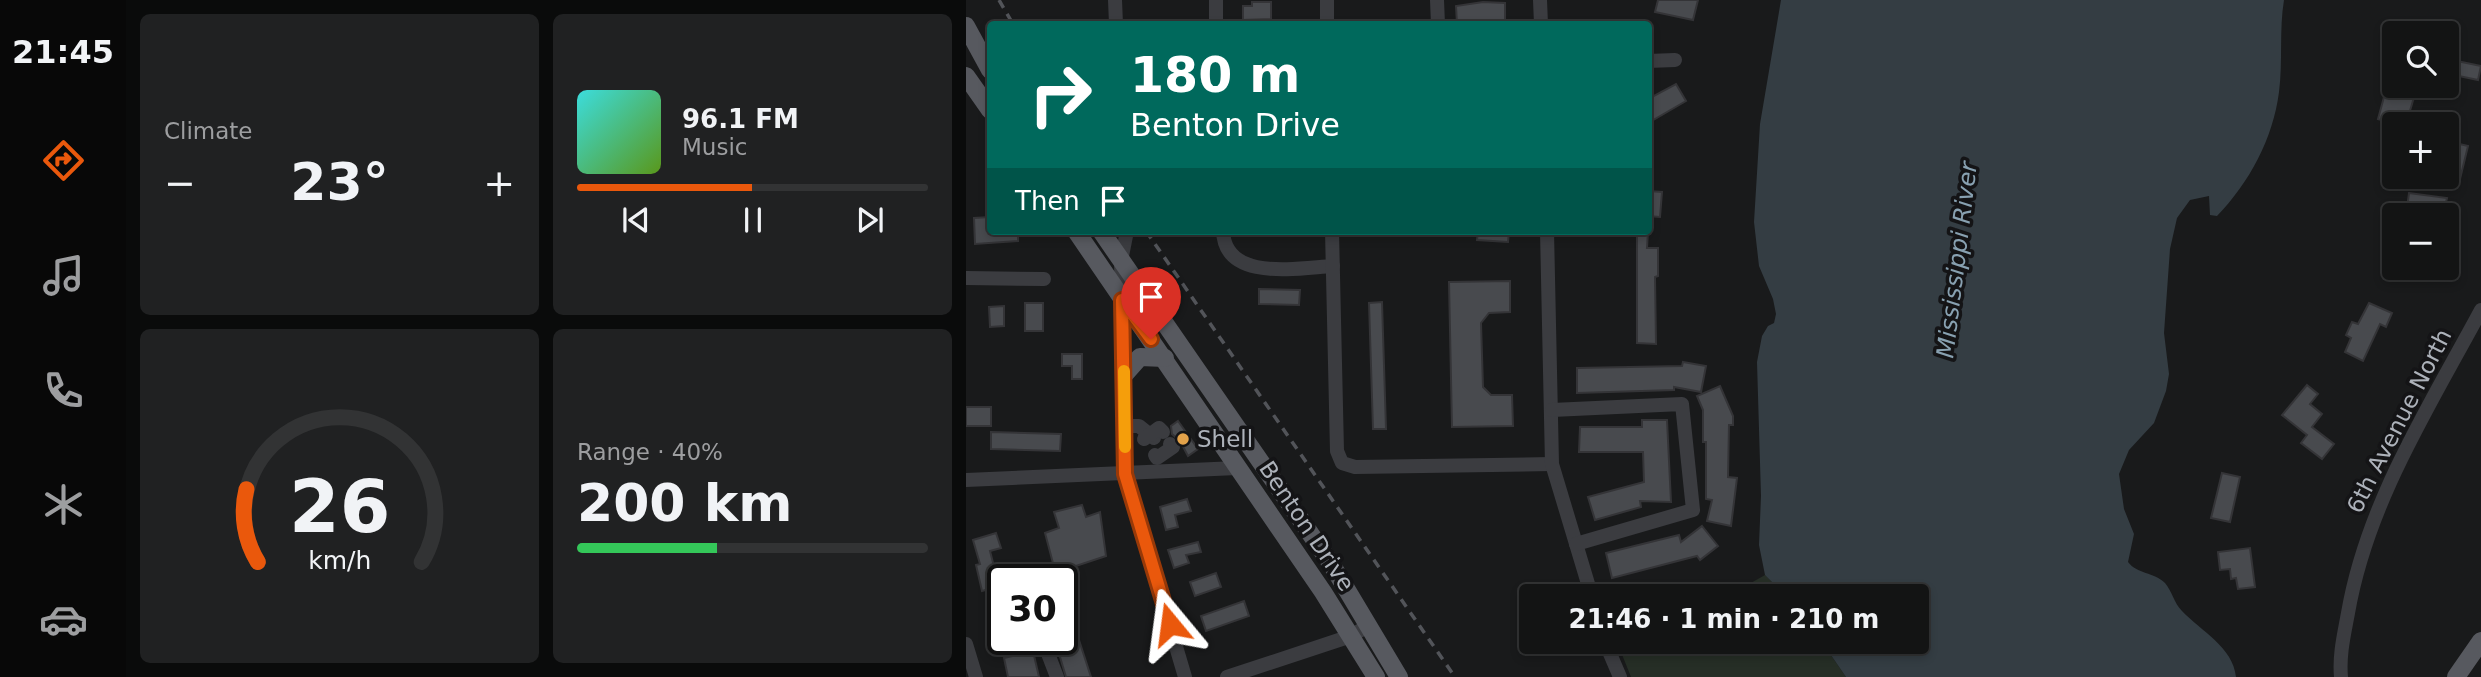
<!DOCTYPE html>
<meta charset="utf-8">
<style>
:root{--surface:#131414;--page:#202122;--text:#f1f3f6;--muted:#9d9ea0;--line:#323334;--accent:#ea580c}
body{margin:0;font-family:"DejaVu Sans",sans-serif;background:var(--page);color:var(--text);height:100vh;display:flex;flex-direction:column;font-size:26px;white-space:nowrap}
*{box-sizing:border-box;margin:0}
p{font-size:23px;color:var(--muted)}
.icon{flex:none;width:38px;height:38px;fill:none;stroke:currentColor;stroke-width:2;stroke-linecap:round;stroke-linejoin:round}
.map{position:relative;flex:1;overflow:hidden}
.sheet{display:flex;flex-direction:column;gap:14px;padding:14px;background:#0a0b0b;width:840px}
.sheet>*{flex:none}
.banner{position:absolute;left:21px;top:21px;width:665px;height:214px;border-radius:7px;box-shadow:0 4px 10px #0003,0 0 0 2px var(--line);background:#00695c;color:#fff;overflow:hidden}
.fabs{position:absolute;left:1416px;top:21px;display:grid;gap:14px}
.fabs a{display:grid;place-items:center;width:77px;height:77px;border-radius:7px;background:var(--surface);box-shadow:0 4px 10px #0003,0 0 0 2px var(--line);font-size:35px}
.speed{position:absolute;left:21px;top:564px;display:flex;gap:14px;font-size:35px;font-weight:700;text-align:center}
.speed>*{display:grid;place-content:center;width:91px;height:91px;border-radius:50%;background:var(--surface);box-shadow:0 4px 10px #0003,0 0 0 2px var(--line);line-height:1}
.speed .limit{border:4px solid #111;border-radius:10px;background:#fff;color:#111}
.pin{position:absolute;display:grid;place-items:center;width:60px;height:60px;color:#fff;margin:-72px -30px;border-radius:50% 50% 50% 0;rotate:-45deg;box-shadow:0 0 7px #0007}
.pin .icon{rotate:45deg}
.me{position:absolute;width:77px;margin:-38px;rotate:344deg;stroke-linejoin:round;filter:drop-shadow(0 0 5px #0008)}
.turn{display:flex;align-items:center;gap:24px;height:147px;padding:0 28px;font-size:32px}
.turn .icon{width:91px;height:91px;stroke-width:2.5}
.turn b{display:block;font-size:49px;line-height:60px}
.then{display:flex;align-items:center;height:66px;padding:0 28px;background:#0003;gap:14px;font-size:26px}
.big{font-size:52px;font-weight:700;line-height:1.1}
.sheet .card{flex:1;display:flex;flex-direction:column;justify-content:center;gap:10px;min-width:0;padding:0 24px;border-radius:10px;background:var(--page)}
.sheet .dial{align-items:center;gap:0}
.dial svg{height:182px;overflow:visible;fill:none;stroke:var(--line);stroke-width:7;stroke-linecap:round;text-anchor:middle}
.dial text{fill:var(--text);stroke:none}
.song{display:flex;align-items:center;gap:21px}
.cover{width:84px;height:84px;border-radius:10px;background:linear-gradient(135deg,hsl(180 70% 55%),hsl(90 70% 35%))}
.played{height:7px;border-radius:4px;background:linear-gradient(90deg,var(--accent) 50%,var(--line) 50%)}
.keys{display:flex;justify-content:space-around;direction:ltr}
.heat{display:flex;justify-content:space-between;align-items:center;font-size:38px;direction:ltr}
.charge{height:10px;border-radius:5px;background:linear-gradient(90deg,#34c759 40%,var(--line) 0)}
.sheet .tiles{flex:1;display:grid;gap:14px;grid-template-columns:repeat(2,1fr)}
.trip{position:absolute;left:553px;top:584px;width:410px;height:70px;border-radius:7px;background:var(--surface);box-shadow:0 4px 10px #0003,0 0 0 2px var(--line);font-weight:700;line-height:70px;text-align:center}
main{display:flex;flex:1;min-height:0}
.tab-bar{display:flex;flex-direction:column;width:126px;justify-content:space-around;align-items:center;background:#080808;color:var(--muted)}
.tab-bar .icon{width:49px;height:49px}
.tab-bar .active{color:var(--accent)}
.tab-bar b{font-size:32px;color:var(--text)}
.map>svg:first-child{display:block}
</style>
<main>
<nav class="tab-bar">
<b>21:45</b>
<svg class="icon active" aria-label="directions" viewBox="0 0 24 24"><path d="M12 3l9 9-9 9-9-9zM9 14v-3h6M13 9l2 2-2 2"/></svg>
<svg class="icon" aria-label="music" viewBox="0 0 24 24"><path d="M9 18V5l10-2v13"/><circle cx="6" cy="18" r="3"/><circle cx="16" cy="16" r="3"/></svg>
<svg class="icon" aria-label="phone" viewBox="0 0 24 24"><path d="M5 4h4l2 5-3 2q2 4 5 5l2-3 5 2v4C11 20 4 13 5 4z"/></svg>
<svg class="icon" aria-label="climate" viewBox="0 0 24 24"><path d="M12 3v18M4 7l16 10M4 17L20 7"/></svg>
<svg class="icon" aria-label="car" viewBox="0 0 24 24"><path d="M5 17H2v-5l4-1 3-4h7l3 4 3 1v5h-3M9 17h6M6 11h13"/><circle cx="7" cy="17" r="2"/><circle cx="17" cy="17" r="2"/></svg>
</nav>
<section class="sheet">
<div class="tiles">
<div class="card"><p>Climate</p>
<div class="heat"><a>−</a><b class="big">23°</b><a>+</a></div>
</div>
<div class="card">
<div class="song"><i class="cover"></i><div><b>96.1 FM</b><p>Music</p></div></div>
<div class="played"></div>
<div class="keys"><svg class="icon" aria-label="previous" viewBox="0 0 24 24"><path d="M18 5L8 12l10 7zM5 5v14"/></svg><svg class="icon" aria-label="pause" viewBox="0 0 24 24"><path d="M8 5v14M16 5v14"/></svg><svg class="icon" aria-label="next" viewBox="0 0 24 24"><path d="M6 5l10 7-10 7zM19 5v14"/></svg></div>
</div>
<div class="card dial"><svg viewBox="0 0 100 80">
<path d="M14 69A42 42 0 1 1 86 69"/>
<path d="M14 69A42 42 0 0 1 9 37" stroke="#ea580c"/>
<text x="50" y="56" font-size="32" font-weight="700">26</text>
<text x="50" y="72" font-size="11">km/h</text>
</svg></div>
<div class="card"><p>Range · 40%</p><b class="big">200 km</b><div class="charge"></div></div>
</div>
</section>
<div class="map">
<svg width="1515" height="677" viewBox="0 0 1515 677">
<rect width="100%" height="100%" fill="#191a1b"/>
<!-- green -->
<g fill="#262e26">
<polygon points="799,575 821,597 760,597"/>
<polygon points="651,642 856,642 880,677 665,677"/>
</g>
<!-- water -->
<path fill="#343d43" d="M815 0H1318C1313 30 1317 62 1313 92 1307 139 1283 183 1251 216L1244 215 1243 196 1224 200 1211 218 1204 249 1198 333 1203 374 1200 391 1188 423 1163 450 1153 474 1158 509 1168 534 1162 562C1171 574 1188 572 1199 583 1206 591 1208 603 1216 611 1235 631 1267 647 1270 677H880L856 642H950V597H821L799 575 793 545 795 496 791 362 796 336 802 326 808 323 810 314 807 299 793 266 788 222 794 124Z"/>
<!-- building -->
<g fill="#484a4e" stroke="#343437" stroke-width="2">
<polygon points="692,0 732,0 727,20 689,12"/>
<polygon points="286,2 305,2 305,19 277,20 277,6 286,6"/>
<polygon points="517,2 539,3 539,24 491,24 490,6"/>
<polygon points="1491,61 1515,66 1512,80 1488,75"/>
<polygon points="710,84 720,101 682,123 682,99"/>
<polygon points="1421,86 1449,94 1443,114 1469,121 1469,124 1430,124 1412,119"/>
<polygon points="1485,142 1502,146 1494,179 1480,176"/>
<polygon points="682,191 696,192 694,217 682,216"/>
<polygon points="1443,193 1481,198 1477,215 1440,215"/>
<polygon points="24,217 24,231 52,231 52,241 9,244 8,218"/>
<polygon points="512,231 543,231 542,242 511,240"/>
<polygon points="671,231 682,231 681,248 692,248 692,276 689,277 690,344 671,343"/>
<polygon points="544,281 544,312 523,313 515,323 517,387 525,395 546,395 547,426 486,427 483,282"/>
<polygon points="293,289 334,290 333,305 293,304"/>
<polygon points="416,302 420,429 407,429 403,303"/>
<rect x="59" y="303" width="18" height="28"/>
<polygon points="1403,303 1426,313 1420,327 1414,324 1397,361 1379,352 1385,338 1380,335 1386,322 1392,324"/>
<polygon points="38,306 38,326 24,327 23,307"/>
<polygon points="96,354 116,354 116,379 106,379 106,366 96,366"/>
<polygon points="717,362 740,366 735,392 708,387 708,390 611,393 611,368 716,366"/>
<polygon points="1341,385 1352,394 1344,404 1356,414 1346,427 1368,444 1356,459 1335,443 1341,435 1316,415"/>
<polygon points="754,386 767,416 767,425 763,425 762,477 771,478 765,526 741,521 746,500 740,499 740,442 737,442 737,410 731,396"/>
<rect x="0" y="407" width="25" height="19"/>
<polygon points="676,420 701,420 705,502 674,501 675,507 629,520 622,497 678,482 677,452 613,452 614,427 676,427"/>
<polygon points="212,421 232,449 222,456 214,441 206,434 205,426"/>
<polygon points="25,432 95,434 94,451 25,449"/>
<polygon points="1256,473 1274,477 1264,522 1245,518"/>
<polygon points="221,499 225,511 209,515 212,527 200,530 194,507"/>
<polygon points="116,505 120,517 134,512 140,556 101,569 100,564 88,567 79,533 93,528 88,512"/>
<polygon points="736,526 752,546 734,560 731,556 646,578 640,553 713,535 715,542"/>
<polygon points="30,533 35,548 24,551 33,586 16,591 10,565 14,564 7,540"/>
<polygon points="232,542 235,552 220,555 223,563 208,568 202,550"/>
<polygon points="1284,548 1289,587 1272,589 1270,578 1265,579 1264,569 1254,570 1252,552"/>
<polygon points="250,573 255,587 229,596 224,582"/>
<polygon points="278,601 283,616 240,631 235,616"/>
<polygon points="37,610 37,646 35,647 24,614"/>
<polygon points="113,640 125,677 100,677 91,647"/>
<polygon points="67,651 73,677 42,677 38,658"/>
</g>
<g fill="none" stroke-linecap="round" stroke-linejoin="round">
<!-- minor -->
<g stroke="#3b3c40" stroke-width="14">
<polyline points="149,0 150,24"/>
<polyline points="250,0 250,24"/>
<polyline points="361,0 361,24"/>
<polyline points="471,0 472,24"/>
<polyline points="574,0 575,24"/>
<polyline points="682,61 709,60"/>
<polyline points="161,231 155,261 159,474 219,677"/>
<path d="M257 231C259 282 331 268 367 266"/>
<polyline points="366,231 371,451 376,463 389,467 586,464"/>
<polyline points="581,231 586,464 626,597"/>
<polyline points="0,278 78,279"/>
<polyline points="586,410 716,404 727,510 610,544"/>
<polyline points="159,426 173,426 188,438"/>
<polyline points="178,439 193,428 197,432"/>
<polyline points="189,455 191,458 207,447 204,444"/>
<polyline points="0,480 271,468"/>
<polyline points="639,642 654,677"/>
<polyline points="0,644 10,677"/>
<polyline points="81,651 91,677"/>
<polyline points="261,677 385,636 403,625"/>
<path d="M1375 677C1373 655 1378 635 1382 613 1401 503 1463 407 1515 310"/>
</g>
<!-- major -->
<g stroke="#57595f" stroke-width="18">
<polyline points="0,26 24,70"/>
<polyline points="0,76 24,110"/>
<polyline points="110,231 357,592 410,677"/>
<polyline points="135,231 366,565 433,677"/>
<polyline points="158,375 174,357 199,358"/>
<polyline points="1490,677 1515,641"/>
</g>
<!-- rail -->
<g stroke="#525459" stroke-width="3.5" stroke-dasharray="9 7" stroke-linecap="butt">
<polyline points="33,0 47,24"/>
<polyline points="180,231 489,677"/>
</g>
</g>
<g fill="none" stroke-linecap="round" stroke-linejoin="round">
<defs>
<polyline id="route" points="185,339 156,300 159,474 204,624"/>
</defs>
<!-- route casing -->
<use href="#route" stroke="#983908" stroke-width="18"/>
<!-- route -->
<use href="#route" stroke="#ea580c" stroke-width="12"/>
<!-- slow -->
<polyline stroke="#f59e0b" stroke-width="12" points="158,371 159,447"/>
</g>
<!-- markers -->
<circle fill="#e2a24a" stroke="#141416" stroke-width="2.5" cx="217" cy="439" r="7"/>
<g text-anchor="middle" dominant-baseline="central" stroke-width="7" stroke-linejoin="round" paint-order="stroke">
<!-- street labels -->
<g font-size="23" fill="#adb2ba" stroke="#141416">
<text transform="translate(1433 421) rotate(-63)">6th Avenue North</text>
<text transform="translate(341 526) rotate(56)">Benton Drive</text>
</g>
<!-- poi labels -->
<g font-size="23" fill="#adb2ba" stroke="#141416" text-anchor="start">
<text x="231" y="439">Shell</text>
</g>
<!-- water labels -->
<g font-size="24" font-style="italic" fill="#88a1b1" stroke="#141416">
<text transform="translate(991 260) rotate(-83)">Mississippi River</text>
</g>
</g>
</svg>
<div class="fabs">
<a><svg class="icon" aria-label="search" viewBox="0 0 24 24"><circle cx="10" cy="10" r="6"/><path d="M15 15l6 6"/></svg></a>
<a>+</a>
<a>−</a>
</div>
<div class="speed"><div class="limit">30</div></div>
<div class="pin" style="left:185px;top:339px;background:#d93025"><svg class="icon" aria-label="arrive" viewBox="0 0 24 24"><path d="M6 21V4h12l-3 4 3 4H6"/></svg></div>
<svg class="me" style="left:204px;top:624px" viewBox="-20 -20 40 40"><path d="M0-17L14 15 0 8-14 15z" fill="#ea580c" stroke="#fff" stroke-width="4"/></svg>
<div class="trip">21:46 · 1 min · 210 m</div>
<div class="banner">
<div class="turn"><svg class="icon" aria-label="right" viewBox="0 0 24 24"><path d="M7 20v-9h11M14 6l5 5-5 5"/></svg><div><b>180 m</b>Benton Drive</div></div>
<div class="then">Then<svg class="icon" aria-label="arrive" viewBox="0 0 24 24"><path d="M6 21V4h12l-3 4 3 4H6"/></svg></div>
</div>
</div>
</main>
